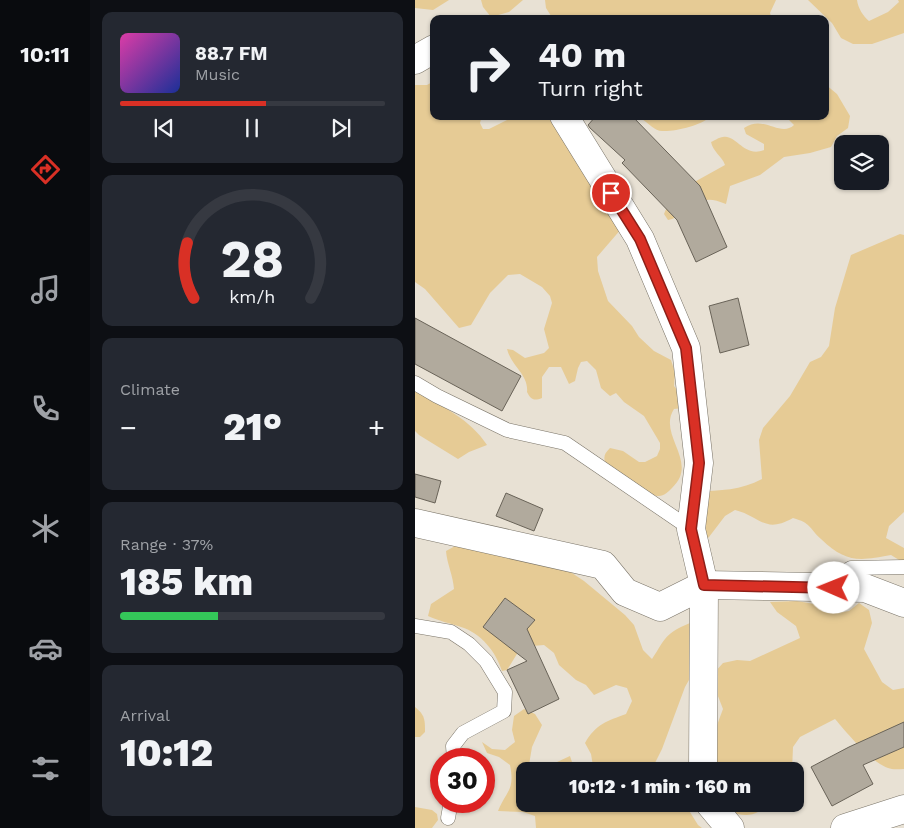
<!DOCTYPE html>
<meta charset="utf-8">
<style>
:root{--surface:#171b24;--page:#242831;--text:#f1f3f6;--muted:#9ea1a6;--line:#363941;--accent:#d93025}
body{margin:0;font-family:"Work Sans",sans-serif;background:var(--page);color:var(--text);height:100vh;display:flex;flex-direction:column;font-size:19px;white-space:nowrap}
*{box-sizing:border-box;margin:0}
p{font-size:16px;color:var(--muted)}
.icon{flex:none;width:28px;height:28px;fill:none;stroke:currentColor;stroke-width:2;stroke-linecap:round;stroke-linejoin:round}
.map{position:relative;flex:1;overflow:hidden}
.sheet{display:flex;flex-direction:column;gap:12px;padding:12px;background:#0d0f14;width:325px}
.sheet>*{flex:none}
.banner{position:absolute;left:15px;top:15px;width:399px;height:105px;border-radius:10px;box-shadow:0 1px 4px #0004;background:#171b24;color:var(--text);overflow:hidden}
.controls{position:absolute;left:419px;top:135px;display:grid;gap:10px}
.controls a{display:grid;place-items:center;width:55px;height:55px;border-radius:10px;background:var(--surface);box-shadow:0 1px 4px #0004;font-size:25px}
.speed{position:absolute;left:15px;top:748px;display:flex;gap:10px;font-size:25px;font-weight:700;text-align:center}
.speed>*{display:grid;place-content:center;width:65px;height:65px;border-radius:50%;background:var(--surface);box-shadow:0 1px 4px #0004;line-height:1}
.speed .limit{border:8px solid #d22;background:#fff;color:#111}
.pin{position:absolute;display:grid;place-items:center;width:42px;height:42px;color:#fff;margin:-21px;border:2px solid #fff;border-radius:50%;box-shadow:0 1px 5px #0007}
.me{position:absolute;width:55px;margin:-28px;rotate:271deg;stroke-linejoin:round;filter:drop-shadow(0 0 4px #0008)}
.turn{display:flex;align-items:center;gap:18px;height:105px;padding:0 25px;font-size:22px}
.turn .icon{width:65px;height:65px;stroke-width:2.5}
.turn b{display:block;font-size:35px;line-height:42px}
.big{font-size:38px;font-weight:800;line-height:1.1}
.sheet .card{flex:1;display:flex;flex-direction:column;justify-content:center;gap:8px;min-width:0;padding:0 18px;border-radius:10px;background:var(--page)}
.sheet .dial{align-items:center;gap:0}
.dial svg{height:130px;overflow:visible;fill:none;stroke:var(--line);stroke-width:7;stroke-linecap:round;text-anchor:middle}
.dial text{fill:var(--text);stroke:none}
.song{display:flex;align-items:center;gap:15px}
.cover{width:60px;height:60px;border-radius:8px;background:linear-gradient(135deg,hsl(320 70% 55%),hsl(230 70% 35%))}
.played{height:5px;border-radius:2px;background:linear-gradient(90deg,var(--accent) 55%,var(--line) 55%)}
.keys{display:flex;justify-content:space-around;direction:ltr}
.heat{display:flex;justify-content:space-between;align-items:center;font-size:28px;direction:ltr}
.charge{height:8px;border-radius:4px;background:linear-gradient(90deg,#34c759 37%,var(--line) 0)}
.trip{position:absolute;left:101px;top:762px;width:288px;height:50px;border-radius:10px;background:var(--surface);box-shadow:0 1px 4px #0004;font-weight:800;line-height:50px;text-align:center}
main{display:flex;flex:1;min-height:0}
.tabs{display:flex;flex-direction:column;width:90px;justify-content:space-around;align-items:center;background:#090b0e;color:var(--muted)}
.tabs .icon{width:35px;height:35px}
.tabs .current{color:var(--accent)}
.tabs b{font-size:22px;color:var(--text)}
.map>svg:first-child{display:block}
</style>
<main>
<nav class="tabs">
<b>10:11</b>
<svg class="icon current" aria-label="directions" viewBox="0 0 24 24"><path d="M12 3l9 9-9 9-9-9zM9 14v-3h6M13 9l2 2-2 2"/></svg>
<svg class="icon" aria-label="music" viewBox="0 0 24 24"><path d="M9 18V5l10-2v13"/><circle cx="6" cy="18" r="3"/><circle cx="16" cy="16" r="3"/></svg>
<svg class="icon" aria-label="phone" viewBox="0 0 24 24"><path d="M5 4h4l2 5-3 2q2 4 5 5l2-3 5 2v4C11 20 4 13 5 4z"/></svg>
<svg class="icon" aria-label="climate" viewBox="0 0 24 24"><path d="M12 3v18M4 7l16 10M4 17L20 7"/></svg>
<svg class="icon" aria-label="car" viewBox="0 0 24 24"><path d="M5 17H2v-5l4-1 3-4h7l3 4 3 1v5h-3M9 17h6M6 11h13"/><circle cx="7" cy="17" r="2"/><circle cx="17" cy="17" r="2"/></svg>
<svg class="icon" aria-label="filters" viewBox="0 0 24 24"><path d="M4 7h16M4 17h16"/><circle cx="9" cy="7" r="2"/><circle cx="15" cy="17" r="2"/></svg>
</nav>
<section class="sheet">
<div class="card">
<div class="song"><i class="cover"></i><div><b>88.7 FM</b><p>Music</p></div></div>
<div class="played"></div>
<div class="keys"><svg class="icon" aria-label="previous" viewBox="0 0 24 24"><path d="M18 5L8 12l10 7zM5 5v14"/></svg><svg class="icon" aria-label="pause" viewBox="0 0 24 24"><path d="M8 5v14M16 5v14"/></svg><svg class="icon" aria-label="next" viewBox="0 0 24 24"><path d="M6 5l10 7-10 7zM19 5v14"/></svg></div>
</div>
<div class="card dial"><svg viewBox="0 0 100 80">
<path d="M14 69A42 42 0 1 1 86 69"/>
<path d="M14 69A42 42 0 0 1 10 35" stroke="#d93025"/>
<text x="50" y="56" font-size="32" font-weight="700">28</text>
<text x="50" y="72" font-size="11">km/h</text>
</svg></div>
<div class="card"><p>Climate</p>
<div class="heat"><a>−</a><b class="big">21°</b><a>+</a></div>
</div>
<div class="card"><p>Range · 37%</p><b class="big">185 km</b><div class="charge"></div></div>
<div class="card"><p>Arrival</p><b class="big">10:12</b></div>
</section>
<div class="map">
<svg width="489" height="828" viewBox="0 0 489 828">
<rect width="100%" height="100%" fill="#e8e1d4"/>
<!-- green -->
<g fill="#e6cb95">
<polygon points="0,0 34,0 18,10 0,8"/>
<polygon points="66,0 108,0 94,12 76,17 68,7"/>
<polygon points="130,0 361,0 355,13 357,19 138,19 131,8"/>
<path d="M393 0H442C443 8 448 16 454 21L473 12 484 2 483 0H489V33L457 44H438L426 38 417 23Z"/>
<path d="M19 81V116H67L65 123 68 129H74L100 116H137L207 228 182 257 183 271 193 301 217 326 224 337 239 351 256 360 260 373 259 386 276 407 259 409C242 435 285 462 257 488 253 492 249 496 244 496 229 497 203 474 191 465 188 457 189 454 195 448L208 451 224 462H230L242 456 245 449V443L229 416 209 402 201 393 195 396 186 388 181 370 172 361 166 362 163 368 160 381 154 384 146 367H134L127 377V398C119 401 116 400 112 392 114 375 96 366 92 349L98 350 110 358 129 353 134 348 129 329 137 303 135 296 127 287 105 274 93 275 75 293 56 325 44 328 10 289 0 282V85H12Z"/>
<path d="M410 84 422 94 435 116 433 128 422 136 416 147 395 153 369 157 345 175 315 186 311 204C290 195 285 201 267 213 262 216 259 219 253 220L249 214 254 202 274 185 310 165C307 156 298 152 296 142 299 141 304 137 308 137 321 134 329 158 349 150V144L331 134 329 128C349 114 365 138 379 125L371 117 363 116H410Z"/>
<path d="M227 116H296C288 125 259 132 247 131 240 131 233 123 227 119Z"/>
<path d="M485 234 489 235V512L474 526 471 538 489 548V563L476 555C444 561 431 563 406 539 394 528 396 523 378 518 349 534 347 517 320 510L310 516 294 537 285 546 282 491C305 491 326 490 347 479L344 440 348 428 375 396 395 362 406 357 414 346 420 308 436 255Z"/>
<path d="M0 391C26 405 56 420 72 445L54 452 43 459 4 435 0 431Z"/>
<path d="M42 545 133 557 169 581 210 615 219 625 228 650 237 659C251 638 249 634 275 623L285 629 282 666 270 687 247 749 236 771H173L178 766 176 754 170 743C181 724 192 721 211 714L217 701 212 688 201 685 179 695 171 685 161 680 144 665 139 653 129 645 117 646 105 649 92 670 87 671C81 652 66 633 46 627 34 623 24 621 13 616L16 604 39 589C38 575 32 564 31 551Z"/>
<path d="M382 601 410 606 421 613 434 611 444 603 454 610 457 623 449 649 467 682 478 690 489 688V769C484 769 478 770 473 768 456 762 432 733 420 719L385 737 378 747 377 771H272L274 761 292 743 299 733 308 709 299 686V673L308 663 322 660 335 661 385 638 381 626 362 612 355 602Z"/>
<path d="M0 707C10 715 10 720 10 732L5 737H0Z"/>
<path d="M109 709 120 714 127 725 117 747 113 771H110V804H270L283 825 287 828H121L120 816 108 812 83 811C92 790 100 790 95 765L84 757 72 753 67 742 77 749 90 750 100 742 97 730 99 716Z"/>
<polygon points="155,756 159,768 163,771 131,771 142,762"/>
<path d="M297 804H352C349 806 346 810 343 812 330 820 309 810 297 804Z"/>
<polygon points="0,807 17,810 22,814 23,820 17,828 0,828"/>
</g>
<!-- building -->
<g fill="#b1aa9d" stroke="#696358">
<polygon points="181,116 217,116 285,186 312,247 281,262 262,220 207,163 210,160 175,128 173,125"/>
<polygon points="323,298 334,345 305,353 294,306"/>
<polygon points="0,318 106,376 87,411 0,364"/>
<polygon points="0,474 26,481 20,503 0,497"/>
<polygon points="91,493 128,509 119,531 81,516"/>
<polygon points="90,598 120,620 112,629 144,699 113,714 92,670 112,661 68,627"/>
<polygon points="489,722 489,747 448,765 458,784 417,806 396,767 434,747"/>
</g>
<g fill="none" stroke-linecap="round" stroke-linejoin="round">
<defs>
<g id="lane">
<polyline points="0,383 22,396 92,430 150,443 276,529"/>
<polyline points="411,583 436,568 489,567"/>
<polyline points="0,626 36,632 54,644 71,661 90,692 89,711 48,733 38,746 39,759"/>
<polyline points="33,818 36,801"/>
</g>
<g id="street">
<polyline points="0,60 19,49"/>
<polyline points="149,116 225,239 271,348 284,463 276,529 289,585 288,771"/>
<polyline points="0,523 188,565 210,592 245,607 289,585 450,588 489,603"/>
<polyline points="295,804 315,828"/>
<polyline points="430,828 489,809"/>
</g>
</defs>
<!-- lane casing -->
<use href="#lane" stroke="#7a7468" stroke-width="15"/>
<!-- street casing -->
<use href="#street" stroke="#7a7468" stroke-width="29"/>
<!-- lane -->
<use href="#lane" stroke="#fff" stroke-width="14"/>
<!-- street -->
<use href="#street" stroke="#fff" stroke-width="28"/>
</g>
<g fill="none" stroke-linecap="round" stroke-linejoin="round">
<defs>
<polyline id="route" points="196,193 225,239 271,348 284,463 276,529 289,585 419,588"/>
</defs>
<!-- route casing -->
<use href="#route" stroke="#8d1f18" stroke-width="12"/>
<!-- route -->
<use href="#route" stroke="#d93025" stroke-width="9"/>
</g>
</svg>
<div class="controls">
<a><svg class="icon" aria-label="layers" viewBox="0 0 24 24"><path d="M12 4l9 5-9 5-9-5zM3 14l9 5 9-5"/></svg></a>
</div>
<div class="speed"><div class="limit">30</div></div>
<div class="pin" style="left:196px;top:193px;background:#d93025"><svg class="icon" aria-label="arrive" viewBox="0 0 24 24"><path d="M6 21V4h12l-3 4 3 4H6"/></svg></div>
<svg class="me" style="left:419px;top:588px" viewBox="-20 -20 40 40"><circle r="19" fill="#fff"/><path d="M0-13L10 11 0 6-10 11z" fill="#d93025"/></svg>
<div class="trip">10:12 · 1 min · 160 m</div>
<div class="banner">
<div class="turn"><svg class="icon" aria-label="right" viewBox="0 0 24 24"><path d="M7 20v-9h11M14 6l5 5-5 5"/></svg><div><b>40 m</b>Turn right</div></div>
</div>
</div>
</main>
